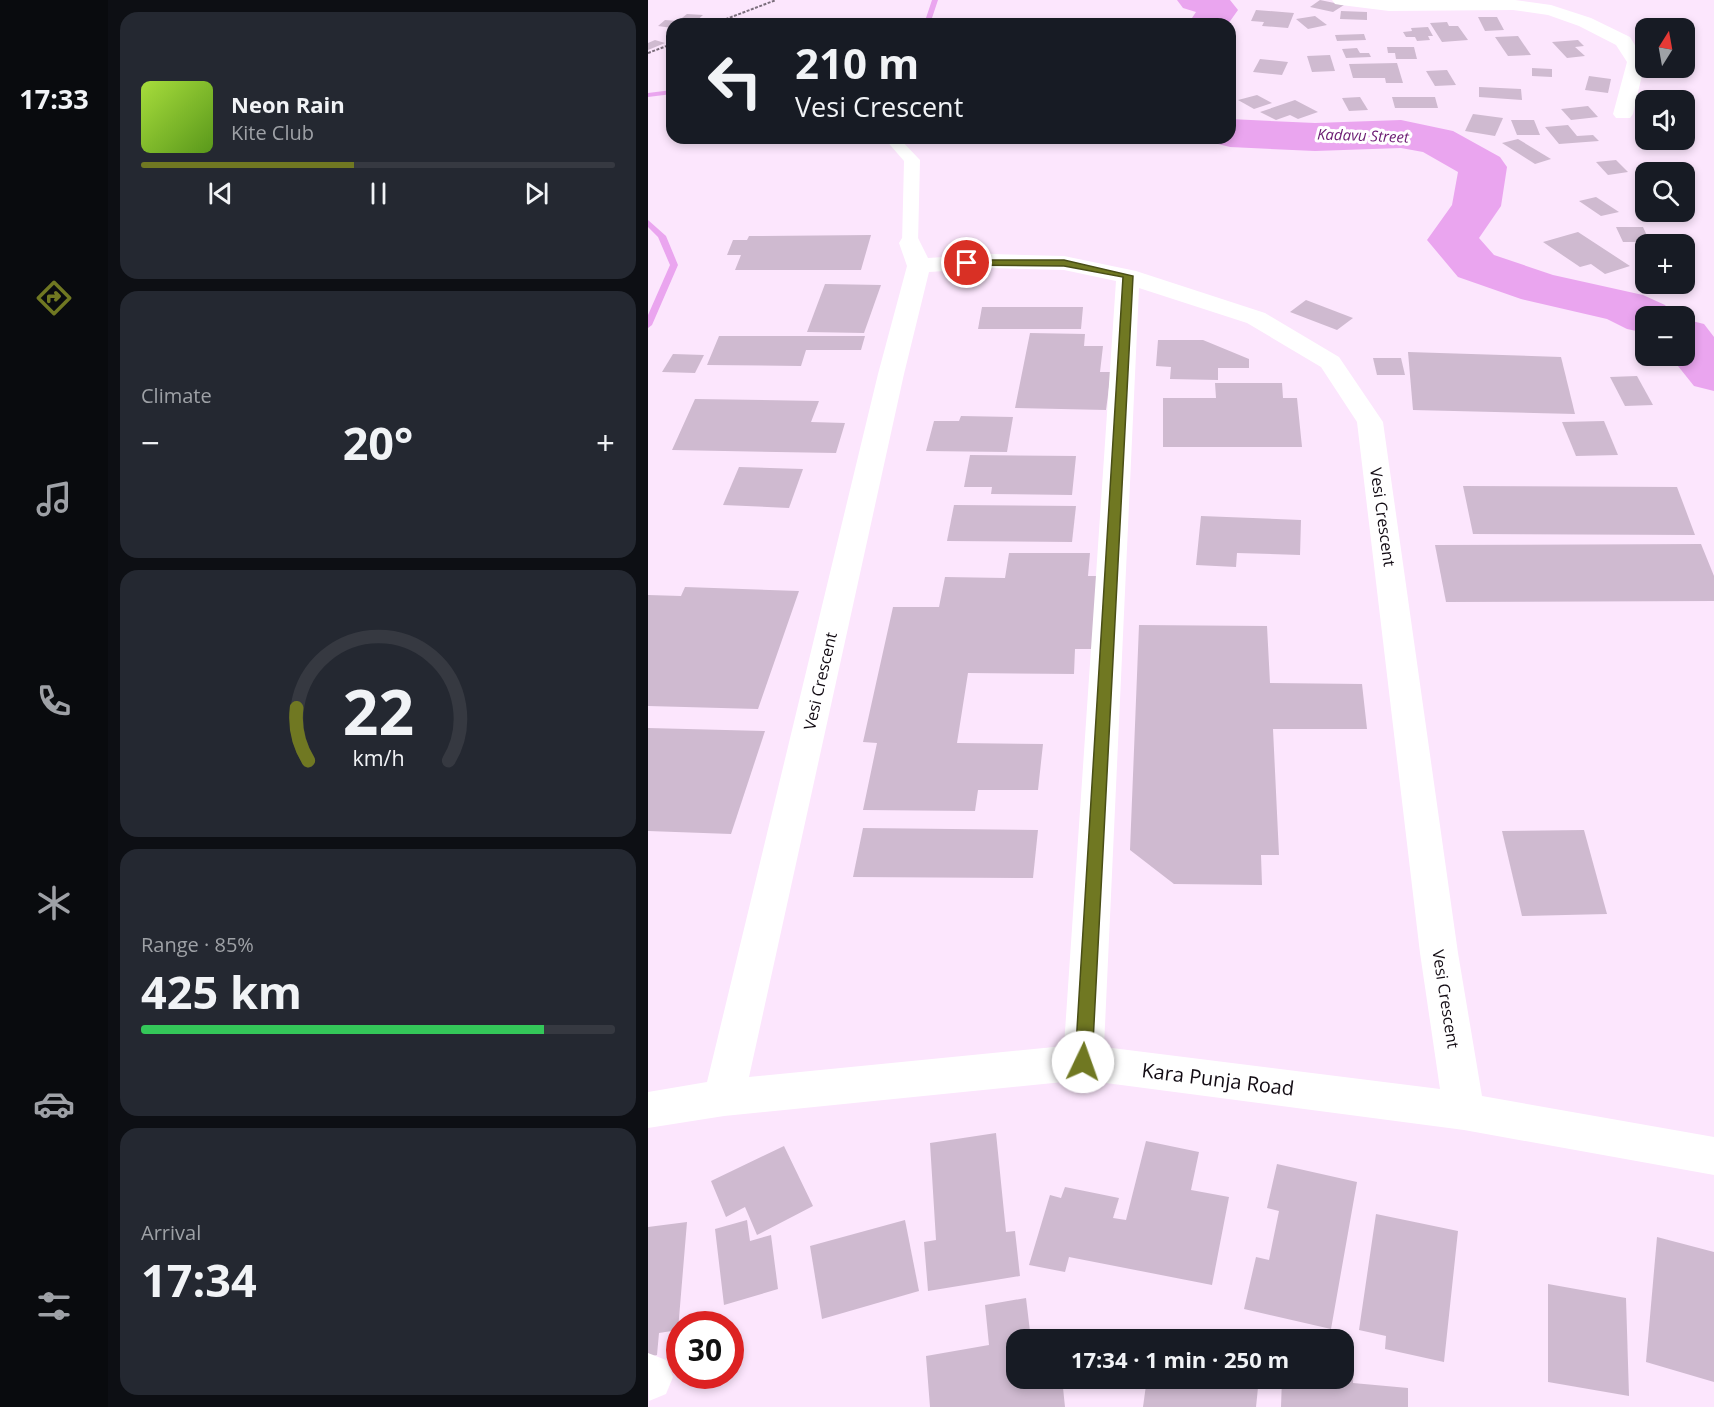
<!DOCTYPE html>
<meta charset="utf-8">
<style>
:root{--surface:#171b24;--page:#242831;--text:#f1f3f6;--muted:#9ea1a6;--line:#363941;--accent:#707822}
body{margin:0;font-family:"Open Sans",sans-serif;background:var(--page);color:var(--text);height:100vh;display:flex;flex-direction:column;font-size:22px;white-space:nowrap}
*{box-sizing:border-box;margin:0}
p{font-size:20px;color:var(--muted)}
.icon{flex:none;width:33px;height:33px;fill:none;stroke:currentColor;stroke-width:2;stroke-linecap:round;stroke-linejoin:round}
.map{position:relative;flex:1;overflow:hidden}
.panel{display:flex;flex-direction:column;gap:12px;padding:12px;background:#0d0f14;width:540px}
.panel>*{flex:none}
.top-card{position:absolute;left:18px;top:18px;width:570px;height:126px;border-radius:18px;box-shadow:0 3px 9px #0003;background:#171b24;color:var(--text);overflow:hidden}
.needle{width:39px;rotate:11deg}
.controls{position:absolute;left:987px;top:18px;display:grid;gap:12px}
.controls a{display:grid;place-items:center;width:60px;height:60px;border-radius:12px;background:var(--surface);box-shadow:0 3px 9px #0003;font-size:30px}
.speed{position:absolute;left:18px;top:1311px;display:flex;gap:12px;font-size:30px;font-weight:700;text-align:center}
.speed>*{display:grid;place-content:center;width:78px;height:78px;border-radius:50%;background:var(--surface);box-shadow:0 3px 9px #0003;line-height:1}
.speed .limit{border:9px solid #d22;background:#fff;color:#111}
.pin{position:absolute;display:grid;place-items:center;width:51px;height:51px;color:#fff;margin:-26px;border:3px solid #fff;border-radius:50%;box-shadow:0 2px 6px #0007}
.me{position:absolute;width:66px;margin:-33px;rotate:3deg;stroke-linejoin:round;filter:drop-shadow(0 0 4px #0008)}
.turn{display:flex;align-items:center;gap:21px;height:126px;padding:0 30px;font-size:27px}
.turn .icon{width:78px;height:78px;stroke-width:2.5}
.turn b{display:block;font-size:42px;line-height:51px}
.big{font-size:45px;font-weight:700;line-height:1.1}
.panel .widget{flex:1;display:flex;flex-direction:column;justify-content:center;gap:9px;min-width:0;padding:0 21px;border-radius:18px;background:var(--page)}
.panel .dial{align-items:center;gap:0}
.dial svg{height:156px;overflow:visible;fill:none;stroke:var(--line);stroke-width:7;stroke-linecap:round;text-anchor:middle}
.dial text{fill:var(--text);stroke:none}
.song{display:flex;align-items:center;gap:18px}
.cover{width:72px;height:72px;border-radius:9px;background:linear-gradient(135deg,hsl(80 70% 55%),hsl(90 70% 35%))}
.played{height:6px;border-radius:3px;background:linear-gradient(90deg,var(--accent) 45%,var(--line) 45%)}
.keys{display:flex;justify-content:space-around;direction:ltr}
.heat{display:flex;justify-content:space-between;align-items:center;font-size:33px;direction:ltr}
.charge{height:9px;border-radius:4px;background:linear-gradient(90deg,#34c759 85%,var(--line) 0)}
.trip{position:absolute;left:358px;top:1329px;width:348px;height:60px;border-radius:18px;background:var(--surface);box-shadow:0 3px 9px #0003;font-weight:700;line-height:60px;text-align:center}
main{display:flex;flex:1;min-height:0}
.tabs{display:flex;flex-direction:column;width:108px;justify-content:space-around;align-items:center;background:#090b0e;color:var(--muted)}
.tabs .icon{width:42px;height:42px}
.tabs .current{color:var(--accent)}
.tabs b{font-size:27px;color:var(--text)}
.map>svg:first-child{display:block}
</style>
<main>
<nav class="tabs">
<b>17:33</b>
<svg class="icon current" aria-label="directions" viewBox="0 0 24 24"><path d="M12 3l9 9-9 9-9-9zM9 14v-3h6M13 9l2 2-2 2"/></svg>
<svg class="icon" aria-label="music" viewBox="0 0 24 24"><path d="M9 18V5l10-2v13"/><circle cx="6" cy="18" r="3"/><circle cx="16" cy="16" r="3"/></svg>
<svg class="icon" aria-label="phone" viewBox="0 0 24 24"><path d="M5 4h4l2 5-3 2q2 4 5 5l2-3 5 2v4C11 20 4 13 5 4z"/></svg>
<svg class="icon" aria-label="climate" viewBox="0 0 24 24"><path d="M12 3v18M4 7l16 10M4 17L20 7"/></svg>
<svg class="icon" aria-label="car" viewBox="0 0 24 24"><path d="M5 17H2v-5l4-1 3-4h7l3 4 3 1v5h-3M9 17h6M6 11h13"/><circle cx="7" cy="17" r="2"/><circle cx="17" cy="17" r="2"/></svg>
<svg class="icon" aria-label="filters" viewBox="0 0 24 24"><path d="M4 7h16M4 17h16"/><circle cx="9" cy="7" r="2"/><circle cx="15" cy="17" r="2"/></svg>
</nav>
<section class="panel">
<div class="widget">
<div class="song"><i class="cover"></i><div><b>Neon Rain</b><p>Kite Club</p></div></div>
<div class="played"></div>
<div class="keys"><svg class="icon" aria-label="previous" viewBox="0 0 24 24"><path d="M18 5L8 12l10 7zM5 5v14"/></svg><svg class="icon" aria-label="pause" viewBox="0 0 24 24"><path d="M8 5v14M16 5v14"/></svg><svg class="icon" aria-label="next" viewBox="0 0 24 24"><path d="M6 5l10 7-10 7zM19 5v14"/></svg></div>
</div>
<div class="widget"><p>Climate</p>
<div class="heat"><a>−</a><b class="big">20°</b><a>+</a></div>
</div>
<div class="widget dial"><svg viewBox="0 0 100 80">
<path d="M14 69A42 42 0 1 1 86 69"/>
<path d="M14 69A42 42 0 0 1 8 42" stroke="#707822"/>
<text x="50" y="56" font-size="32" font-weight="700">22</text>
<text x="50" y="72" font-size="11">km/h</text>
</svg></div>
<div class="widget"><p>Range · 85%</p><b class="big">425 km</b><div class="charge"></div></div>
<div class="widget"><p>Arrival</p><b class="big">17:34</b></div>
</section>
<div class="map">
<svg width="1066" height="1407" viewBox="0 0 1066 1407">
<rect width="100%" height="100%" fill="#fce6fd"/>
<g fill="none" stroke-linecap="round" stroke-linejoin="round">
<!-- stream -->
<g fill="#eaa5ef" fill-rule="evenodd">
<polygon points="284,0 290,0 282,24 276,24"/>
<polygon points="24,90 24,94 0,97 0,93"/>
<polygon points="0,220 18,236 30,265 4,325 0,328 0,315 22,265 10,237 0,227"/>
</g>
<!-- river -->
<g fill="#eaa5ef" fill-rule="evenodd">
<polygon points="529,0 582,0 590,10 580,24 540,24 548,12 535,8"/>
<polygon points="582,119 667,123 753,120 805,131 852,157 859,167 853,206 831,238 846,255 905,275 995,295 1017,305 1025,316 998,316 998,333 979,329 959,319 873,299 810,277 779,240 804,205 810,172 775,152 753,148 667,151 582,147 566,143 563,138 582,138"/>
<polygon points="1036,319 1056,324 1066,337 1066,391 1046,386 1022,356 1036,356"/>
</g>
</g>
<!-- building -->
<g fill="#cfbad0">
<polygon points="672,0 696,5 685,12 662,7"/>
<polygon points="608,10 646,13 640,28 614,26 616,22 603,21"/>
<polygon points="693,11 719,12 719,20 692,19"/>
<polygon points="39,14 55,15 45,24 24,24 24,28 10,26 17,20 30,21"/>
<polygon points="667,16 679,25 660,29 648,19"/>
<polygon points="830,17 849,17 856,30 837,31"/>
<polygon points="799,22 801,26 810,26 820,40 794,42 782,23"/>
<polygon points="780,27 785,36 780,36 782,40 769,41 767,37 758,37 755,32 764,31 763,28"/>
<polygon points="716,34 718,40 689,41 687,35"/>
<polygon points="870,36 883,55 860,56 847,37"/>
<polygon points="7,40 17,43 0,50 0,43"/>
<polygon points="930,40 936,46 927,47 937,56 919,58 904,42"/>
<polygon points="739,47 766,47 769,59 748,59 747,53 740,53"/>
<polygon points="709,48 712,53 721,53 723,57 698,58 694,49"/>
<polygon points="682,55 687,71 664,72 659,56"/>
<polygon points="612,59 640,62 634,75 605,72"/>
<polygon points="749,63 755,83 738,83 737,78 705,78 701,64"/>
<polygon points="884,68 904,69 904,77 884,76"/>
<polygon points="799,70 808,85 787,86 778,71"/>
<polygon points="941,76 963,79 960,93 937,90"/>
<polygon points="831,87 873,89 874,100 831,97"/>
<polygon points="609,95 624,103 606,109 590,100"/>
<polygon points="712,97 720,110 701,111 694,98"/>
<polygon points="744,97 787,97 790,108 747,108"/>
<polygon points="647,100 670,112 650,119 642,115 628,120 612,112"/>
<polygon points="940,106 950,117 923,120 913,109"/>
<polygon points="825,114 855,118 847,136 817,131"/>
<polygon points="863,120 886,120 892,135 869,135"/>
<polygon points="920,125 929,136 945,135 951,141 911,144 897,127"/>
<polygon points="870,139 903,159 887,164 854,143"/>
<polygon points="968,160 980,172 960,175 948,162"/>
<polygon points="948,197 971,212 953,216 931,201"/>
<polygon points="968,227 995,227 1002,242 975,242"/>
<polygon points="930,232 982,266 957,274 943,264 932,267 895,242"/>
<polygon points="223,235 213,270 87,270 93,255 79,255 85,240 99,240 101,236"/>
<polygon points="177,284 233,285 216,333 159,332"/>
<polygon points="658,300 705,318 689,330 642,312"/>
<polygon points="334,307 435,307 433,329 330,329"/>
<polygon points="382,333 437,334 436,346 455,346 452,372 463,372 458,410 367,408"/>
<polygon points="71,336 217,336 213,350 158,350 153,366 59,365"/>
<polygon points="510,340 555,340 601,359 601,368 570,368 570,380 522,379 523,367 508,366"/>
<polygon points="760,352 913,357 927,414 765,410"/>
<polygon points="25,354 56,355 47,373 14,372"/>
<polygon points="725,358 753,358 757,375 729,375"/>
<polygon points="989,376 1005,405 977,406 962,377"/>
<polygon points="567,383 634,383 635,398 649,398 654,447 515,447 515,398 568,398"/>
<polygon points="47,399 171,401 163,422 197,423 188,453 24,450"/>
<polygon points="313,416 365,417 359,452 278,451 286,421 311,421"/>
<polygon points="956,421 970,455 928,456 914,422"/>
<polygon points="322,455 428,456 424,495 343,494 344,487 316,487"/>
<polygon points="91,467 155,469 141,508 75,505"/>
<polygon points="815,486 1029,487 1047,535 825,534"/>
<polygon points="306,505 428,506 424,542 299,541"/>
<polygon points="553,516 653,520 652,555 589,553 588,567 548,565"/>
<polygon points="1053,544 1066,576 1066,601 798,602 787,545"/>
<polygon points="361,553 442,553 440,576 450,576 445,649 427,649 426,674 320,673 309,743 395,744 390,790 330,790 327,811 215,810 229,743 215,742 245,607 291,607 297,577 357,578"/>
<polygon points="37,587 151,591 110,709 0,706 0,595 33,596"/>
<polygon points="491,625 619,626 622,683 714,684 719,729 625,729 631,855 613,855 614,885 526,884 482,850"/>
<polygon points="0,728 117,731 83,834 0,831"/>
<polygon points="215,828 390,830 385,878 205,877"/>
<polygon points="936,830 959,914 874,916 854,831"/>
<polygon points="348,1133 358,1232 367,1231 372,1276 280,1291 276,1242 288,1240 282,1143"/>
<polygon points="498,1141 551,1152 543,1190 581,1197 564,1285 421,1257 417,1272 381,1265 402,1195 413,1198 417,1187 471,1198 465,1218 478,1220"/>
<polygon points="136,1146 165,1206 109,1235 97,1207 78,1217 63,1181"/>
<polygon points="629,1164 709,1182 683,1329 596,1309 608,1257 621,1260 631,1211 619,1208"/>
<polygon points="728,1214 810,1231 796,1362 737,1349 738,1336 711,1330"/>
<polygon points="99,1220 102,1241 123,1235 130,1289 76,1305 67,1229"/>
<polygon points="257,1220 271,1291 174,1319 162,1246"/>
<polygon points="39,1222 30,1330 11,1333 9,1355 0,1357 0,1227"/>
<polygon points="1009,1237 1066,1252 1066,1382 998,1362"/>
<polygon points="900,1284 978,1298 981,1396 900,1382"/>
<polygon points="378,1298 383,1340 369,1340 369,1378 414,1378 417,1407 282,1407 278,1356 341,1345 337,1305"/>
<polygon points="696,1363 706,1364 705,1383 760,1388 760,1407 633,1407 634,1378 696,1378"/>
<polygon points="499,1378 611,1378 608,1407 495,1407"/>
</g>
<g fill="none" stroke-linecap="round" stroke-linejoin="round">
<!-- path -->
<g stroke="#7b6e7c" stroke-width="2" stroke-dasharray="3 1.5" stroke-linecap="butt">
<polyline points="65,24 128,0"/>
<polyline points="0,53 24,44"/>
</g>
<!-- service -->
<polygon fill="#fff" fill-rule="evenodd" points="236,138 251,138 272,160 270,243 268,247 262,248 254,243 256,161"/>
<!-- minor -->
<g fill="#fff" fill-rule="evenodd">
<polygon points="684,0 867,0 903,5 943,18 982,37 997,62 985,114 982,118 968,118 965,114 979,62 968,45 931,26 900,15 865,10 741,11 693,5 687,4"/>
<path d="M262 236 270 238 280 258 343 254 416 256 488 271 617 313 691 357 735 422 810 953 834 1096 1066 1137V1175L816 1130 435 1080 76 1116 0 1128V1092L59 1082 230 374 259 266 251 243 254 238ZM343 268 416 270 468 281 416 1046 101 1077 256 374 281 272ZM491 288 599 323 673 367 709 422 772 953 792 1089 456 1047Z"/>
<polygon points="0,1353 18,1360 25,1377 18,1394 1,1401"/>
</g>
</g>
<!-- route -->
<polygon fill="#707822" stroke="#494e16" stroke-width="1.5" points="319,260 416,260 485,276 444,1062 441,1068 435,1070 429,1068 427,1062 475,277 416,266 315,265 314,263"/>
<g text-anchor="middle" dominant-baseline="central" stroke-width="6" stroke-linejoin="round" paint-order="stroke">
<!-- far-water labels -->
<g font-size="15" font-style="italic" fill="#6a1971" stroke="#fff">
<text transform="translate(715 135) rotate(2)">Kadavu Street</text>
</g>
<!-- street labels -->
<g font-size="16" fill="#120b13" stroke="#fff">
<text transform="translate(735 517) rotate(82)">Vesi Crescent</text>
<text transform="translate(172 681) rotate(-77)">Vesi Crescent</text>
<text transform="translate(798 999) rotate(81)">Vesi Crescent</text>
</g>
<!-- near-street labels -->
<g font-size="20" fill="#120b13" stroke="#fff">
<text transform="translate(570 1079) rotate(7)">Kara Punja Road</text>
</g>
</g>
</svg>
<div class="controls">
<a><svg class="needle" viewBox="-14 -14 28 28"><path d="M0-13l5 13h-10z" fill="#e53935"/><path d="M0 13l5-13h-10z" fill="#9ea1a6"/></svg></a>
<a><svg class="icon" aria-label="sound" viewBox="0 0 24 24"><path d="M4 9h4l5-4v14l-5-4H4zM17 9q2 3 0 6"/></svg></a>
<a><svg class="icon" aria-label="search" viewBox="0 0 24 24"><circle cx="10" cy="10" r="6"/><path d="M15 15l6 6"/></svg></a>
<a>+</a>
<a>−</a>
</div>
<div class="speed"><div class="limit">30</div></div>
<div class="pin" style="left:319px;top:263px;background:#d93025"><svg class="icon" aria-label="arrive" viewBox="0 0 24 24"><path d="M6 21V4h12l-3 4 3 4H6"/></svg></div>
<svg class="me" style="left:435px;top:1062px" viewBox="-20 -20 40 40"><circle r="19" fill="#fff"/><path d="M0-13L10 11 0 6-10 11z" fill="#707822"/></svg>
<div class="trip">17:34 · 1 min · 250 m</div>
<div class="top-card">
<div class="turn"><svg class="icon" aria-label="left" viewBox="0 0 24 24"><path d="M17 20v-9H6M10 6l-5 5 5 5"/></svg><div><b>210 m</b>Vesi Crescent</div></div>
</div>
</div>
</main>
